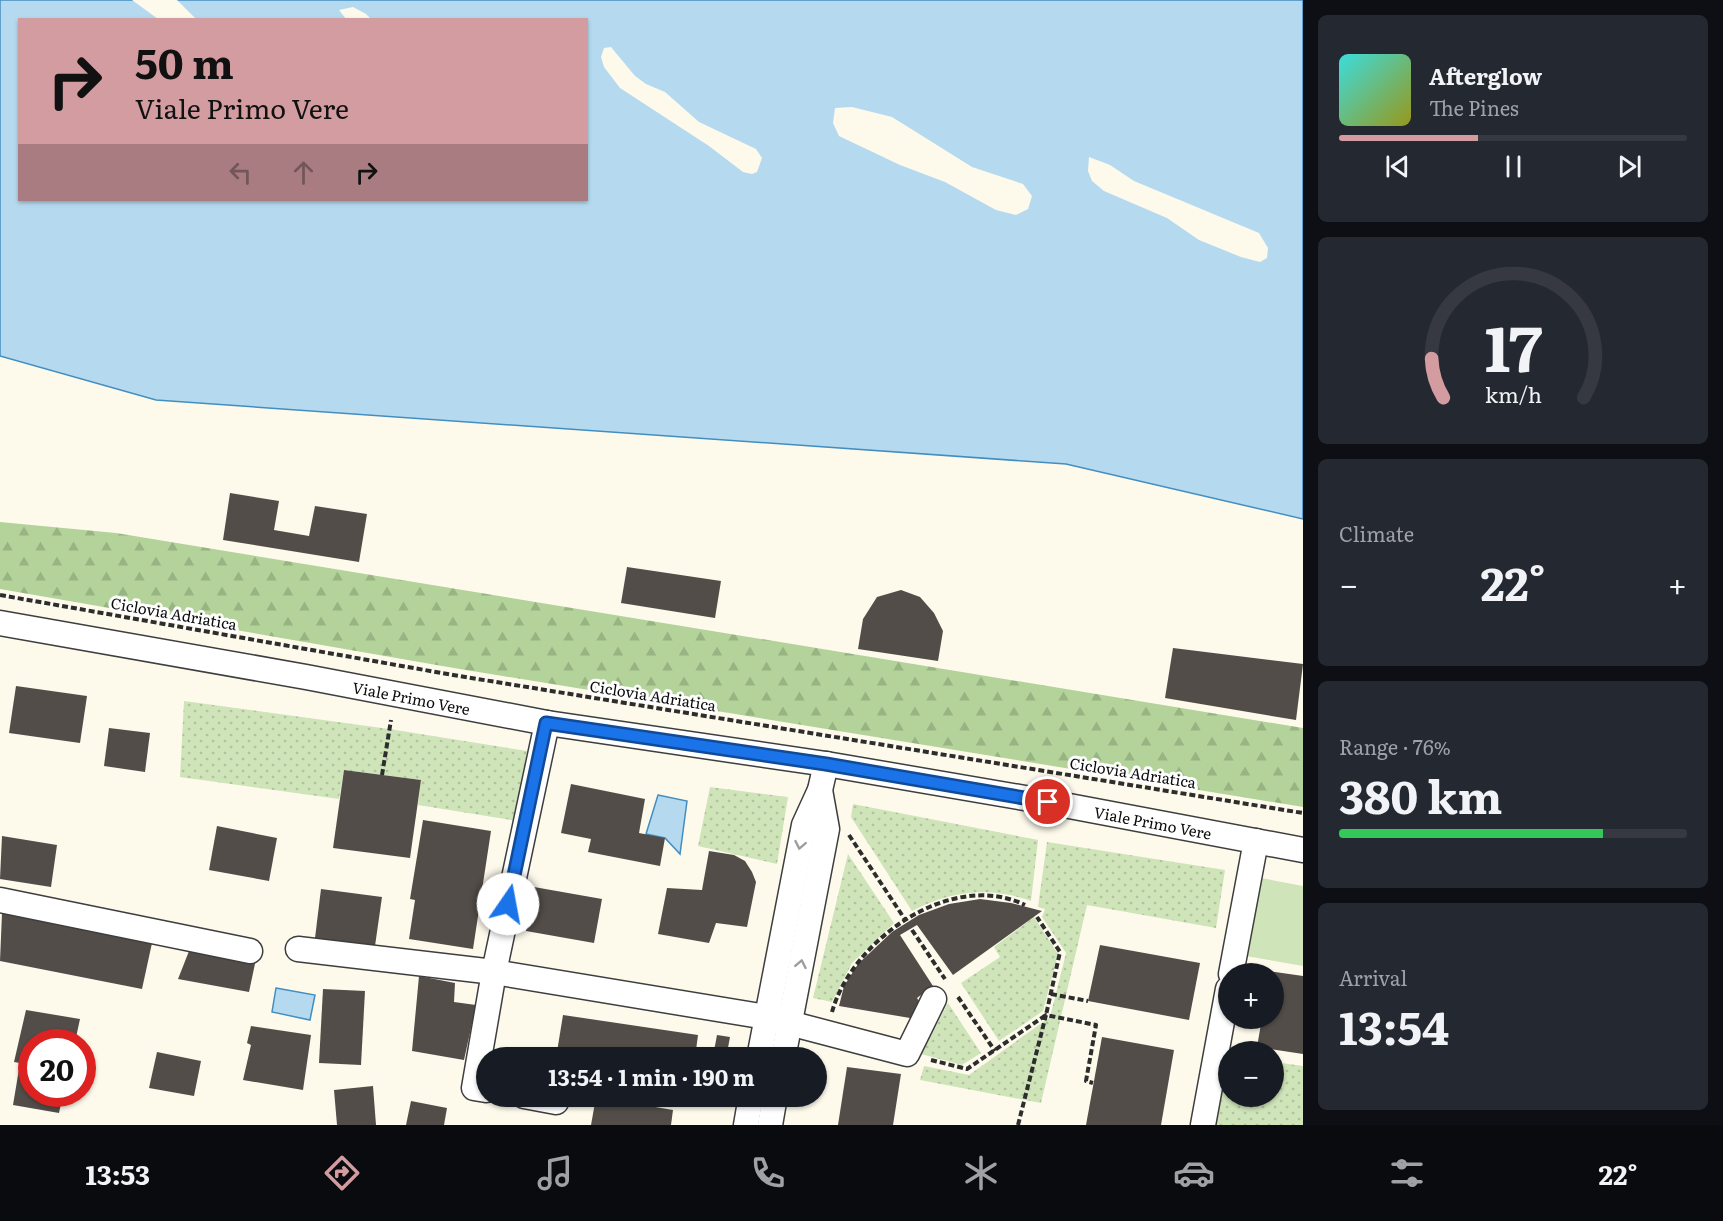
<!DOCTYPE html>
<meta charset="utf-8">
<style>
:root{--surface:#171b24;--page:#242831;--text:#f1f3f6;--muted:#9ea1a6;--line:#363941;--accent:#d39ca0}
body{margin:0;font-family:Literata,serif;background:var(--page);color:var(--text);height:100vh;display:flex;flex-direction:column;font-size:22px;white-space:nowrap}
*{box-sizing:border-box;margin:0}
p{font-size:20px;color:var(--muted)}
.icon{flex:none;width:33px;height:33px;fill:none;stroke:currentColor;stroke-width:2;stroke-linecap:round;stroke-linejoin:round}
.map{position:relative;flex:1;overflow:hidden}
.drawer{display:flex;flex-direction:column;gap:15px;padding:15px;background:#0d0f14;width:420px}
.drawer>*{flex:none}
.top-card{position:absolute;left:18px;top:18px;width:570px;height:183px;border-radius:0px;box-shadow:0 2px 4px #0004;background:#d39ca0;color:#111;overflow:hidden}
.controls{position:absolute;left:1218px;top:963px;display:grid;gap:12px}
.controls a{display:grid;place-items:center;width:66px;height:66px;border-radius:50%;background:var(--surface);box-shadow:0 2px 4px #0004;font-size:30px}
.speed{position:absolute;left:18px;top:1029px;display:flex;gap:12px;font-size:30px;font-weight:700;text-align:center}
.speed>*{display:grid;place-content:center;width:78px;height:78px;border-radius:50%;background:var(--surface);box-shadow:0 2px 4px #0004;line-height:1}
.speed .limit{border:9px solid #d22;background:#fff;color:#111}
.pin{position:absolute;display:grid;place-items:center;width:51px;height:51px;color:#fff;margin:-26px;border:3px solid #fff;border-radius:50%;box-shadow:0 2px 6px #0007}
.me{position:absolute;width:66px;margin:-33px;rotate:12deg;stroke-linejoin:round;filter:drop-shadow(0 0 4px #0008)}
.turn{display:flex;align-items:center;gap:21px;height:126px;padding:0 18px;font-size:27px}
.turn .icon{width:78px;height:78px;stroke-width:2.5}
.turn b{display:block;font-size:42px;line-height:51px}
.lanes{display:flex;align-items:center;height:57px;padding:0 18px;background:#0003;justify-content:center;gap:30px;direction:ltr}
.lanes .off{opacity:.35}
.big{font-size:45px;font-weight:700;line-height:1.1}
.drawer .widget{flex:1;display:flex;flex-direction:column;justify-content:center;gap:9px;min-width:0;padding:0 21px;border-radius:9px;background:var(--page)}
.drawer .dial{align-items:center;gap:0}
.dial svg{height:156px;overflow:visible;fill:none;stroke:var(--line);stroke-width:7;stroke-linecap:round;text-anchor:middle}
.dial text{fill:var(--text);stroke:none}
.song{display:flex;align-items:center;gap:18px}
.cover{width:72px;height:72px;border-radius:9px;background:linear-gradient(135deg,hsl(180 70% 55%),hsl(60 70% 35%))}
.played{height:6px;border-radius:3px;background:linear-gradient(90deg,var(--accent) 40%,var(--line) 40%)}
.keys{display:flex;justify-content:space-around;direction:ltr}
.heat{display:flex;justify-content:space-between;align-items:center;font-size:33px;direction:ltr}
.charge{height:9px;border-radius:4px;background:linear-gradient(90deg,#34c759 76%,var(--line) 0)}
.trip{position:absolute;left:476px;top:1047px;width:351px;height:60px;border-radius:30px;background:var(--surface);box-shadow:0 2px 4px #0004;font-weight:700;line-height:60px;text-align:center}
.menu{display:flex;height:96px;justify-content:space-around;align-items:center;background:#090b0e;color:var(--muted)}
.menu .icon{width:42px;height:42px}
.menu .current{color:var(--accent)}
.menu b{font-size:27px;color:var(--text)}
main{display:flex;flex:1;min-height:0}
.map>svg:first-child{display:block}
</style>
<main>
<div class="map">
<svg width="1303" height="1125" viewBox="0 0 1303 1125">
<defs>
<pattern id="forest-firs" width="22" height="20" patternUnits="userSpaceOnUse" patternTransform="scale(1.5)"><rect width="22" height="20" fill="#b4d39a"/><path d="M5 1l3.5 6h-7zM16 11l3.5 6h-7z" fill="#99b483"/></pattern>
<pattern id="park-dots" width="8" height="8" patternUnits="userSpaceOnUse" patternTransform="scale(1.5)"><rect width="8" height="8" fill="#cfe4b9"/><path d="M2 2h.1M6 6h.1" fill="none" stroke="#b0c29e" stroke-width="1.8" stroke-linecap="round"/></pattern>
</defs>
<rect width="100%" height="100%" fill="#fdfaec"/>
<!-- grass -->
<polygon fill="#cfe4b9" points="1261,878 1303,886 1303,966 1246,956"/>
<!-- forest -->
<polygon fill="url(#forest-firs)" points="0,522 116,533 1303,728 1303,807 448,667 0,589"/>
<!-- park -->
<g fill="url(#park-dots)">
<polygon points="184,701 389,729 527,751 517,821 418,805 421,780 344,770 339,799 180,777"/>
<polygon points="710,787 788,797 777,864 698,846"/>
<path d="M853 804 1038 840 1031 901C990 886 950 891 912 911L851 817Z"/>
<polygon points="1047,842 1225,870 1216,928 1087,905 1041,1103 920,1080 924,1066 969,1075 1050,1017 1066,953 1042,917 1045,909 1038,907"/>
<polygon points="848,854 894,923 852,963 832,1002 813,998"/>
<polygon points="1034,917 1058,954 1043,1011 999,1041 961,983 1000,957 994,947"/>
<polygon points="948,1003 981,1053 962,1065 921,1054"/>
<polygon points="1224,1054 1228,1055 1228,1096 1274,1096 1274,1062 1303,1066 1303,1125 1211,1125"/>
</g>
<!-- water -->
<g fill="#b5daf0" stroke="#438ec0" stroke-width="1.5" fill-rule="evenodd">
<path d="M0 0H1303V519L1066 464 156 400 0 356ZM20 20H586V200H20Z"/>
<polygon points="658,795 687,801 680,854 665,838 646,834"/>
<polygon points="276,988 315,995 310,1020 272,1012"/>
</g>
<!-- pier -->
<g fill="#fdfaec">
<polygon points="132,0 177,0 196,19 158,19"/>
<polygon points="353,7 366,14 371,19 346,19 339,10"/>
<polygon points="611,47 635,76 646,84 665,92 699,122 756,149 762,158 757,172 752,174 743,172 709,146 620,88 604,67 601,57 604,48"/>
<polygon points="852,107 892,117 972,167 1023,184 1032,196 1028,209 1016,215 996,210 945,182 900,165 839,136 833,123 835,108"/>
<polygon points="1089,157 1110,165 1134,181 1259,233 1268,248 1267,258 1260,262 1241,257 1199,240 1167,218 1104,191 1092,181 1088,171"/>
</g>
<!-- building -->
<g fill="#534d49">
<polygon points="230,493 279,501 274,530 309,536 315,506 367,514 359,562 223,540"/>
<polygon points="627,567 721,581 715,618 621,603"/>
<polygon points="901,590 920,597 934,613 943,631 938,661 858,649 863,619 877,597"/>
<polygon points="1173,648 1303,664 1296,720 1165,698"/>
<polygon points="16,686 87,696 80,743 9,733"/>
<polygon points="109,728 150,733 145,772 104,766"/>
<polygon points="344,770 421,780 410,858 333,848"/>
<polygon points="571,784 645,799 639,833 665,838 660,866 588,852 591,839 561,833"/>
<polygon points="423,820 491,831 473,949 409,939 415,900 410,899"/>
<polygon points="217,826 277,838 269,881 209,870"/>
<polygon points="2,836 57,845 51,887 0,879"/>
<polygon points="709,851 734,855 745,861 752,872 756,882 747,927 716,923 709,943 658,934 667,888 702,890"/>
<polygon points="534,887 602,899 594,943 526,931"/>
<polygon points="321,889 382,897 375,946 315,938"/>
<polygon points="980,899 1011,903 1042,911 953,975 917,925 900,935 933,986 917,998 922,1006 919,1014 910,1018 839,1006 844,986 858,964 892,932 919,915 949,904"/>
<polygon points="2,913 152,943 142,989 0,961"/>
<polygon points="1100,945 1200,963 1189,1020 1088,1001"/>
<polygon points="191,946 256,959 249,992 178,979"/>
<polygon points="1269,971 1303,976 1303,1054 1257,1047 1262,1018 1274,1018 1274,974 1269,974"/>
<polygon points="419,976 455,983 454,1002 476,1005 464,1060 412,1051"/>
<polygon points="323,989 365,991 361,1065 319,1063"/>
<polygon points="26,1010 80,1019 75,1042 32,1042 32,1094 63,1094 59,1113 13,1105 20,1063 14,1062"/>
<polygon points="563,1015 698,1035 695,1058 556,1058"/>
<polygon points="251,1026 311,1035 303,1090 243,1080 251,1045 247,1043"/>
<polygon points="717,1035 730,1037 726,1058 713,1056"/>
<polygon points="1102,1037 1174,1050 1161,1125 1086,1125"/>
<polygon points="157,1052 201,1061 194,1096 149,1088"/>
<polygon points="847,1067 901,1074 893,1125 838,1125"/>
<polygon points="373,1086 376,1125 337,1125 334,1090"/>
<polygon points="596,1097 673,1110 671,1125 591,1125"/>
<polygon points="411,1101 447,1108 444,1125 406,1125"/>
</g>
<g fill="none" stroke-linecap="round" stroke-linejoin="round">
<defs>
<g id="minor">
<path id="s1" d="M0 623 306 677 547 723 826 764 1048 802 1303 850"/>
<polyline points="0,900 250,951"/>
<polyline points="298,949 494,972 766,1017 907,1054 934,999"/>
<polyline points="1231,974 1256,841"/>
<polyline points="759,1058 804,825 820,790 826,764"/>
<polyline points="783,1058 827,829 820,790"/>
<polyline points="486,1090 474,1088 494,972 547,723"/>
<polyline points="524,1096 556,1102"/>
<polyline points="746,1125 751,1096"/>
<polyline points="770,1125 775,1096"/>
<polyline points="1203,1125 1228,989"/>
</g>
</defs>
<!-- minor casing -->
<use href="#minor" stroke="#3e3e3e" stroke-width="27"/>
<!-- path -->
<g stroke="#2d2d2d" stroke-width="4" stroke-dasharray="6 3" stroke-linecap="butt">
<polyline points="0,595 453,675 1303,813"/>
<polyline points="382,775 391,720"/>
<polyline points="849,835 906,921"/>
<polyline points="912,930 945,979"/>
<polyline points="1051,994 1088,1001"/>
<polyline points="958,997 995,1051"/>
<path d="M832 1012C852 940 951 869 1025 905"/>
<polyline points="931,1060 967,1069 1046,1015 1060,952 1037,917"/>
<polyline points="1018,1125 1046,1015 1096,1025 1086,1081 1093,1083"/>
</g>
<!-- minor -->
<use href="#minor" stroke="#fff" stroke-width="24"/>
</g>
<!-- one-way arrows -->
<defs><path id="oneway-chevron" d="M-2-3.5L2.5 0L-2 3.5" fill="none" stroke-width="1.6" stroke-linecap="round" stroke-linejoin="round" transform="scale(1.5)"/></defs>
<g stroke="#9d9d9d">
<use href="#oneway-chevron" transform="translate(800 845) rotate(101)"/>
<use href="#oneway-chevron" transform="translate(801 964) rotate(-79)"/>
</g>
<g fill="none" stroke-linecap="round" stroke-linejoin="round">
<defs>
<polyline id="route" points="508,904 546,723 826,764 1048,802"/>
</defs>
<!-- route casing -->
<use href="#route" stroke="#114b97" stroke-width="15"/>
<!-- route -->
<use href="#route" stroke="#1a73e8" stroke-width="10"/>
</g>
<g text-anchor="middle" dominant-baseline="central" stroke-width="6" stroke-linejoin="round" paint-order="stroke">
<!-- street labels -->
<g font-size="15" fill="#0b0b0b" stroke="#fff">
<text transform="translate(174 613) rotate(10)">Ciclovia Adriatica</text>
<text transform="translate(653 695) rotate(9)">Ciclovia Adriatica</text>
<text stroke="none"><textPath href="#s1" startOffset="418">Viale Primo Vere</textPath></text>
<text transform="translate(1133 772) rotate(9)">Ciclovia Adriatica</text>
<text stroke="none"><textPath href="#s1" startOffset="1170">Viale Primo Vere</textPath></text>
</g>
</g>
</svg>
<div class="controls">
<a>+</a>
<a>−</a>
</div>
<div class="speed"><div class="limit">20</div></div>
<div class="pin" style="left:1048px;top:802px;background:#d93025"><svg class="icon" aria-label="arrive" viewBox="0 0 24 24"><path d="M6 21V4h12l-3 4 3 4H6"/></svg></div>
<svg class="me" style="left:508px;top:904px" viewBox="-20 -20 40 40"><circle r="19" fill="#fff"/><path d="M0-13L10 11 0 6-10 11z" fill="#1a73e8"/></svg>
<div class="trip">13:54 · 1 min · 190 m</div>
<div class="top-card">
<div class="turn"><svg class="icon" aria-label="right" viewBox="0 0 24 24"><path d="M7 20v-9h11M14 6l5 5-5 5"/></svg><div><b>50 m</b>Viale Primo Vere</div></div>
<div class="lanes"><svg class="icon off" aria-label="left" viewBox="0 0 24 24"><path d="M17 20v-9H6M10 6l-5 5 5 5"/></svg><svg class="icon off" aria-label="ahead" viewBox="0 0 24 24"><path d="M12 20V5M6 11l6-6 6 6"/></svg><svg class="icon" aria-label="right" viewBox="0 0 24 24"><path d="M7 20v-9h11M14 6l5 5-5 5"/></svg></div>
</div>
</div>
<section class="drawer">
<div class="widget">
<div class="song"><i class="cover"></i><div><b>Afterglow</b><p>The Pines</p></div></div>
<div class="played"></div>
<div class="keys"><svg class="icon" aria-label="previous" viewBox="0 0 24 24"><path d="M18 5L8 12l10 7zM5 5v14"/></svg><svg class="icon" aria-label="pause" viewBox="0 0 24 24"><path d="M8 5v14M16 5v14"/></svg><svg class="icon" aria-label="next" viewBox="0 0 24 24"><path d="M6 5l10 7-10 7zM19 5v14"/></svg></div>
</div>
<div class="widget dial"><svg viewBox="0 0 100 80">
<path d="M14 69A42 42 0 1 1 86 69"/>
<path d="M14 69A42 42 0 0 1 8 49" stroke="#d39ca0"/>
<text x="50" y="56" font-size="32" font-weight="700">17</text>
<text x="50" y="72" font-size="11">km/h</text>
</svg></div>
<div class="widget"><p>Climate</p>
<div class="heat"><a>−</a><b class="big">22°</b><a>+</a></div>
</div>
<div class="widget"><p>Range · 76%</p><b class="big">380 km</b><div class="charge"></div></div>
<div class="widget"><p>Arrival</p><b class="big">13:54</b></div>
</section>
</main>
<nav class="menu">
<b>13:53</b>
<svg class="icon current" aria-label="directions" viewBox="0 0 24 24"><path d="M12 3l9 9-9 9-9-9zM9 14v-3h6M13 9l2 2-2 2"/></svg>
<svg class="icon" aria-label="music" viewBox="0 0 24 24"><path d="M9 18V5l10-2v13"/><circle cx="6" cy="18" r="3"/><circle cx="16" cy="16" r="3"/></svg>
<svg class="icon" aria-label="phone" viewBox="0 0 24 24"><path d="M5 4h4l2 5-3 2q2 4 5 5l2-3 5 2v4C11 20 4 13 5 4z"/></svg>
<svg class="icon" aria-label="climate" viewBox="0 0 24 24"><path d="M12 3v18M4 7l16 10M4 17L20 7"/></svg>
<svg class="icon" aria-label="car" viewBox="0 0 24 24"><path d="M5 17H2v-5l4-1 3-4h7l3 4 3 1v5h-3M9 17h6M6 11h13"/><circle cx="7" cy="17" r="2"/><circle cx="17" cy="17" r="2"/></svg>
<svg class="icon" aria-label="filters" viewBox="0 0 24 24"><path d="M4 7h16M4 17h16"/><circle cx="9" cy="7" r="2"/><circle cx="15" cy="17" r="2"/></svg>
<b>22°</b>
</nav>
